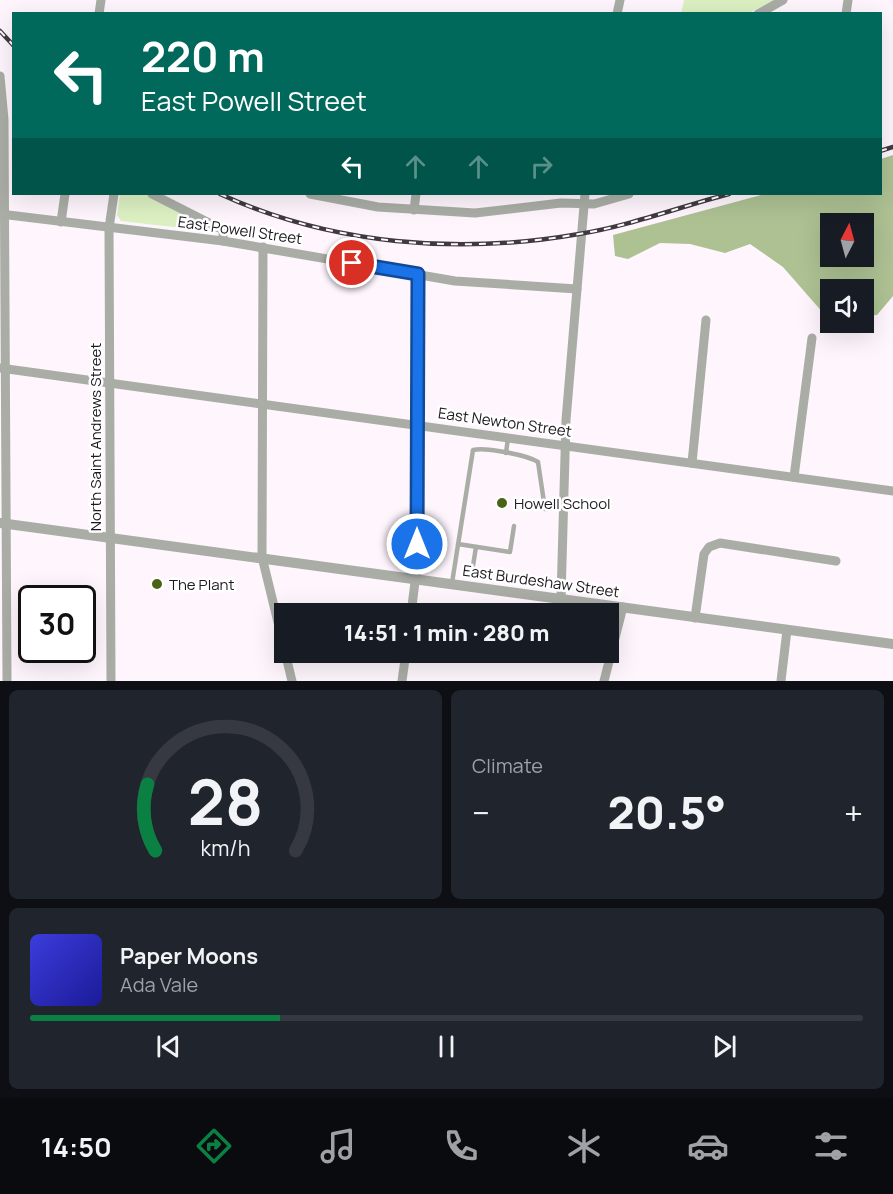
<!DOCTYPE html>
<meta charset="utf-8">
<style>
:root{--surface:#171b24;--page:#20242c;--text:#f1f3f6;--muted:#9ea1a6;--line:#363941;--accent:#0b8043}
body{margin:0;font-family:Manrope,sans-serif;background:var(--page);color:var(--text);height:100vh;display:flex;flex-direction:column;font-size:22px;white-space:nowrap}
*{box-sizing:border-box;margin:0}
p{font-size:20px;color:var(--muted)}
.icon{flex:none;width:33px;height:33px;fill:none;stroke:currentColor;stroke-width:2;stroke-linecap:round;stroke-linejoin:round}
.map{position:relative;height:681px;overflow:hidden}
.side{display:flex;flex-direction:column;gap:9px;padding:9px;background:#0d0f14;flex:1}
.side>*{flex:none}
.hud{position:absolute;left:12px;top:12px;width:870px;height:183px;border-radius:0px;box-shadow:0 6px 24px #0002;background:#00695c;color:#fff;overflow:hidden}
.needle{width:39px;rotate:6deg}
.fabs{position:absolute;left:820px;top:213px;display:grid;gap:12px}
.fabs a{display:grid;place-items:center;width:54px;height:54px;border-radius:0px;background:var(--surface);box-shadow:0 6px 24px #0002;font-size:30px}
.speed{position:absolute;left:18px;top:585px;display:flex;gap:12px;font-size:30px;font-weight:700;text-align:center}
.speed>*{display:grid;place-content:center;width:78px;height:78px;border-radius:50%;background:var(--surface);box-shadow:0 6px 24px #0002;line-height:1}
.speed .limit{border:3px solid #111;border-radius:9px;background:#fff;color:#111}
.pin{position:absolute;display:grid;place-items:center;width:51px;height:51px;color:#fff;margin:-26px;border:3px solid #fff;border-radius:50%;box-shadow:0 2px 6px #0007}
.me{position:absolute;width:66px;margin:-33px;rotate:0deg;stroke-linejoin:round;filter:drop-shadow(0 0 4px #0008)}
.turn{display:flex;align-items:center;gap:21px;height:126px;padding:0 30px;font-size:27px}
.turn .icon{width:78px;height:78px;stroke-width:2.5}
.turn b{display:block;font-size:42px;line-height:51px}
.lanes{display:flex;align-items:center;height:57px;padding:0 30px;background:#0003;justify-content:center;gap:30px;direction:ltr}
.lanes .off{opacity:.35}
.big{font-size:45px;font-weight:800;line-height:1.1}
.side .widget{flex:1;display:flex;flex-direction:column;justify-content:center;gap:9px;min-width:0;padding:0 21px;border-radius:9px;background:var(--page)}
.side .dial{align-items:center;gap:0}
.dial svg{height:156px;overflow:visible;fill:none;stroke:var(--line);stroke-width:7;stroke-linecap:round;text-anchor:middle}
.dial text{fill:var(--text);stroke:none}
.song{display:flex;align-items:center;gap:18px}
.cover{width:72px;height:72px;border-radius:9px;background:linear-gradient(135deg,hsl(240 70% 55%),hsl(240 70% 35%))}
.played{height:6px;border-radius:3px;background:linear-gradient(90deg,var(--accent) 30%,var(--line) 30%)}
.keys{display:flex;justify-content:space-around;direction:ltr}
.heat{display:flex;justify-content:space-between;align-items:center;font-size:33px;direction:ltr}
.side .tiles{flex:1;display:grid;gap:9px;grid-template-columns:1fr 1fr}
.widget:last-child{grid-column:span 2}
.trip{position:absolute;left:274px;top:603px;width:345px;height:60px;border-radius:0px;background:var(--surface);box-shadow:0 6px 24px #0002;font-weight:800;line-height:60px;text-align:center}
.menu{display:flex;height:96px;justify-content:space-around;align-items:center;background:#090b0e;color:var(--muted)}
.menu .icon{width:42px;height:42px}
.menu .current{color:var(--accent)}
.menu b{font-size:27px;color:var(--text)}
.map>svg:first-child{display:block}
</style>
<div class="map">
<svg width="893" height="681" viewBox="0 0 893 681">
<rect width="100%" height="100%" fill="#fef5fd"/>
<!-- green -->
<g fill="#dcf0c2">
<polygon points="684,0 774,0 749,13 681,14"/>
<polygon points="120,194 146,194 217,232 121,221 117,215"/>
</g>
<!-- forest -->
<path fill="#adc193" fill-rule="evenodd" d="M893 155V296L877 315 864 316V290H831V322L783 267 750 244 725 253 690 244 660 243 628 259 615 256 613 235 765 194H880L881 159ZM831 224H864V256H831Z"/>
<g fill="none" stroke-linecap="round" stroke-linejoin="round">
<!-- service -->
<g stroke="#a9ada5" stroke-width="4.5">
<polyline points="506,453 508,438"/>
<polyline points="458,544 510,552 514,526"/>
<polyline points="472,572 476,547"/>
<path d="M452 583 473 450C485 447 527 455 538 462L545 509 563 508"/>
</g>
<!-- minor -->
<g stroke="#a9ada5" stroke-width="9">
<polyline points="99,14 101,0"/>
<polyline points="617,14 620,0"/>
<polyline points="758,14 783,0"/>
<polyline points="846,14 848,0"/>
<polyline points="0,76 4,120 7,681"/>
<polyline points="152,194 223,230 223,241"/>
<polyline points="310,194 378,207 475,213 561,203 594,204 629,194"/>
<polyline points="414,210 416,194"/>
<polyline points="0,214 223,241 455,281 577,289"/>
<polyline points="61,222 65,194"/>
<polyline points="263,247 262,557 285,651"/>
<polyline points="0,368 893,491"/>
<polyline points="692,463 706,320"/>
<polyline points="794,477 812,338"/>
<polyline points="561,598 566,420 585,194"/>
<polyline points="411,614 417,566 419,274"/>
<polyline points="695,618 704,554 709,547 720,543 836,561"/>
<polyline points="285,652 292,681"/>
<polyline points="111,681 109,228 114,194"/>
<polyline points="402,681 406,652"/>
<polyline points="604,681 623,607"/>
<polyline points="781,681 787,630"/>
</g>
<!-- tertiary -->
<polyline stroke="#a9ada5" stroke-width="10" points="0,523 893,644"/>
<defs>
<g id="rail">
<polyline points="0,31 14,46"/>
<polyline points="880,151 893,147"/>
<path d="M220 194C331 245 459 255 579 234 629 226 679 207 729 194"/>
</g>
</defs>
<!-- rail casing -->
<use href="#rail" stroke="#403a40" stroke-width="4.5"/>
<!-- rail -->
<use href="#rail" stroke="#fff" stroke-width="2" stroke-dasharray="7" stroke-linecap="butt"/>
</g>
<g fill="none" stroke-linecap="round" stroke-linejoin="round">
<defs>
<polyline id="route" points="352,263 418,274 417,544"/>
</defs>
<!-- route casing -->
<use href="#route" stroke="#114b97" stroke-width="15"/>
<!-- route -->
<use href="#route" stroke="#1a73e8" stroke-width="10"/>
</g>
<!-- markers -->
<g fill="#496415" stroke="#fff" stroke-width="2">
<circle cx="502" cy="503" r="6"/>
<circle cx="157" cy="584" r="6"/>
</g>
<g text-anchor="middle" dominant-baseline="central" stroke-width="5" stroke-linejoin="round" paint-order="stroke">
<!-- street labels -->
<g font-size="15" fill="#1e191e" stroke="#fff">
<text transform="translate(240 230) rotate(8)">East Powell Street</text>
<text transform="translate(505 422) rotate(8)">East Newton Street</text>
<text transform="translate(95 437) rotate(-90)">North Saint Andrews Street</text>
<text transform="translate(541 581) rotate(8)">East Burdeshaw Street</text>
</g>
<!-- poi labels -->
<g font-size="15" fill="#1e191e" stroke="#fff" text-anchor="start">
<text x="514" y="503">Howell School</text>
<text x="169" y="584">The Plant</text>
</g>
</g>
</svg>
<div class="fabs">
<a><svg class="needle" viewBox="-14 -14 28 28"><path d="M0-13l5 13h-10z" fill="#e53935"/><path d="M0 13l5-13h-10z" fill="#9ea1a6"/></svg></a>
<a><svg class="icon" aria-label="sound" viewBox="0 0 24 24"><path d="M4 9h4l5-4v14l-5-4H4zM17 9q2 3 0 6"/></svg></a>
</div>
<div class="speed"><div class="limit">30</div></div>
<div class="pin" style="left:352px;top:263px;background:#d93025"><svg class="icon" aria-label="arrive" viewBox="0 0 24 24"><path d="M6 21V4h12l-3 4 3 4H6"/></svg></div>
<svg class="me" style="left:417px;top:544px" viewBox="-20 -20 40 40"><circle r="17" fill="#1a73e8" stroke="#fff" stroke-width="3"/><path d="M0-11L8 9 0 5-8 9z" fill="#fff"/></svg>
<div class="trip">14:51 · 1 min · 280 m</div>
<div class="hud">
<div class="turn"><svg class="icon" aria-label="left" viewBox="0 0 24 24"><path d="M17 20v-9H6M10 6l-5 5 5 5"/></svg><div><b>220 m</b>East Powell Street</div></div>
<div class="lanes"><svg class="icon" aria-label="left" viewBox="0 0 24 24"><path d="M17 20v-9H6M10 6l-5 5 5 5"/></svg><svg class="icon off" aria-label="ahead" viewBox="0 0 24 24"><path d="M12 20V5M6 11l6-6 6 6"/></svg><svg class="icon off" aria-label="ahead" viewBox="0 0 24 24"><path d="M12 20V5M6 11l6-6 6 6"/></svg><svg class="icon off" aria-label="right" viewBox="0 0 24 24"><path d="M7 20v-9h11M14 6l5 5-5 5"/></svg></div>
</div>
</div>
<section class="side">
<div class="tiles">
<div class="widget dial"><svg viewBox="0 0 100 80">
<path d="M14 69A42 42 0 1 1 86 69"/>
<path d="M14 69A42 42 0 0 1 10 35" stroke="#0b8043"/>
<text x="50" y="56" font-size="32" font-weight="700">28</text>
<text x="50" y="72" font-size="11">km/h</text>
</svg></div>
<div class="widget"><p>Climate</p>
<div class="heat"><a>−</a><b class="big">20.5°</b><a>+</a></div>
</div>
<div class="widget">
<div class="song"><i class="cover"></i><div><b>Paper Moons</b><p>Ada Vale</p></div></div>
<div class="played"></div>
<div class="keys"><svg class="icon" aria-label="previous" viewBox="0 0 24 24"><path d="M18 5L8 12l10 7zM5 5v14"/></svg><svg class="icon" aria-label="pause" viewBox="0 0 24 24"><path d="M8 5v14M16 5v14"/></svg><svg class="icon" aria-label="next" viewBox="0 0 24 24"><path d="M6 5l10 7-10 7zM19 5v14"/></svg></div>
</div>
</div>
</section>
<nav class="menu">
<b>14:50</b>
<svg class="icon current" aria-label="directions" viewBox="0 0 24 24"><path d="M12 3l9 9-9 9-9-9zM9 14v-3h6M13 9l2 2-2 2"/></svg>
<svg class="icon" aria-label="music" viewBox="0 0 24 24"><path d="M9 18V5l10-2v13"/><circle cx="6" cy="18" r="3"/><circle cx="16" cy="16" r="3"/></svg>
<svg class="icon" aria-label="phone" viewBox="0 0 24 24"><path d="M5 4h4l2 5-3 2q2 4 5 5l2-3 5 2v4C11 20 4 13 5 4z"/></svg>
<svg class="icon" aria-label="climate" viewBox="0 0 24 24"><path d="M12 3v18M4 7l16 10M4 17L20 7"/></svg>
<svg class="icon" aria-label="car" viewBox="0 0 24 24"><path d="M5 17H2v-5l4-1 3-4h7l3 4 3 1v5h-3M9 17h6M6 11h13"/><circle cx="7" cy="17" r="2"/><circle cx="17" cy="17" r="2"/></svg>
<svg class="icon" aria-label="filters" viewBox="0 0 24 24"><path d="M4 7h16M4 17h16"/><circle cx="9" cy="7" r="2"/><circle cx="15" cy="17" r="2"/></svg>
</nav>
